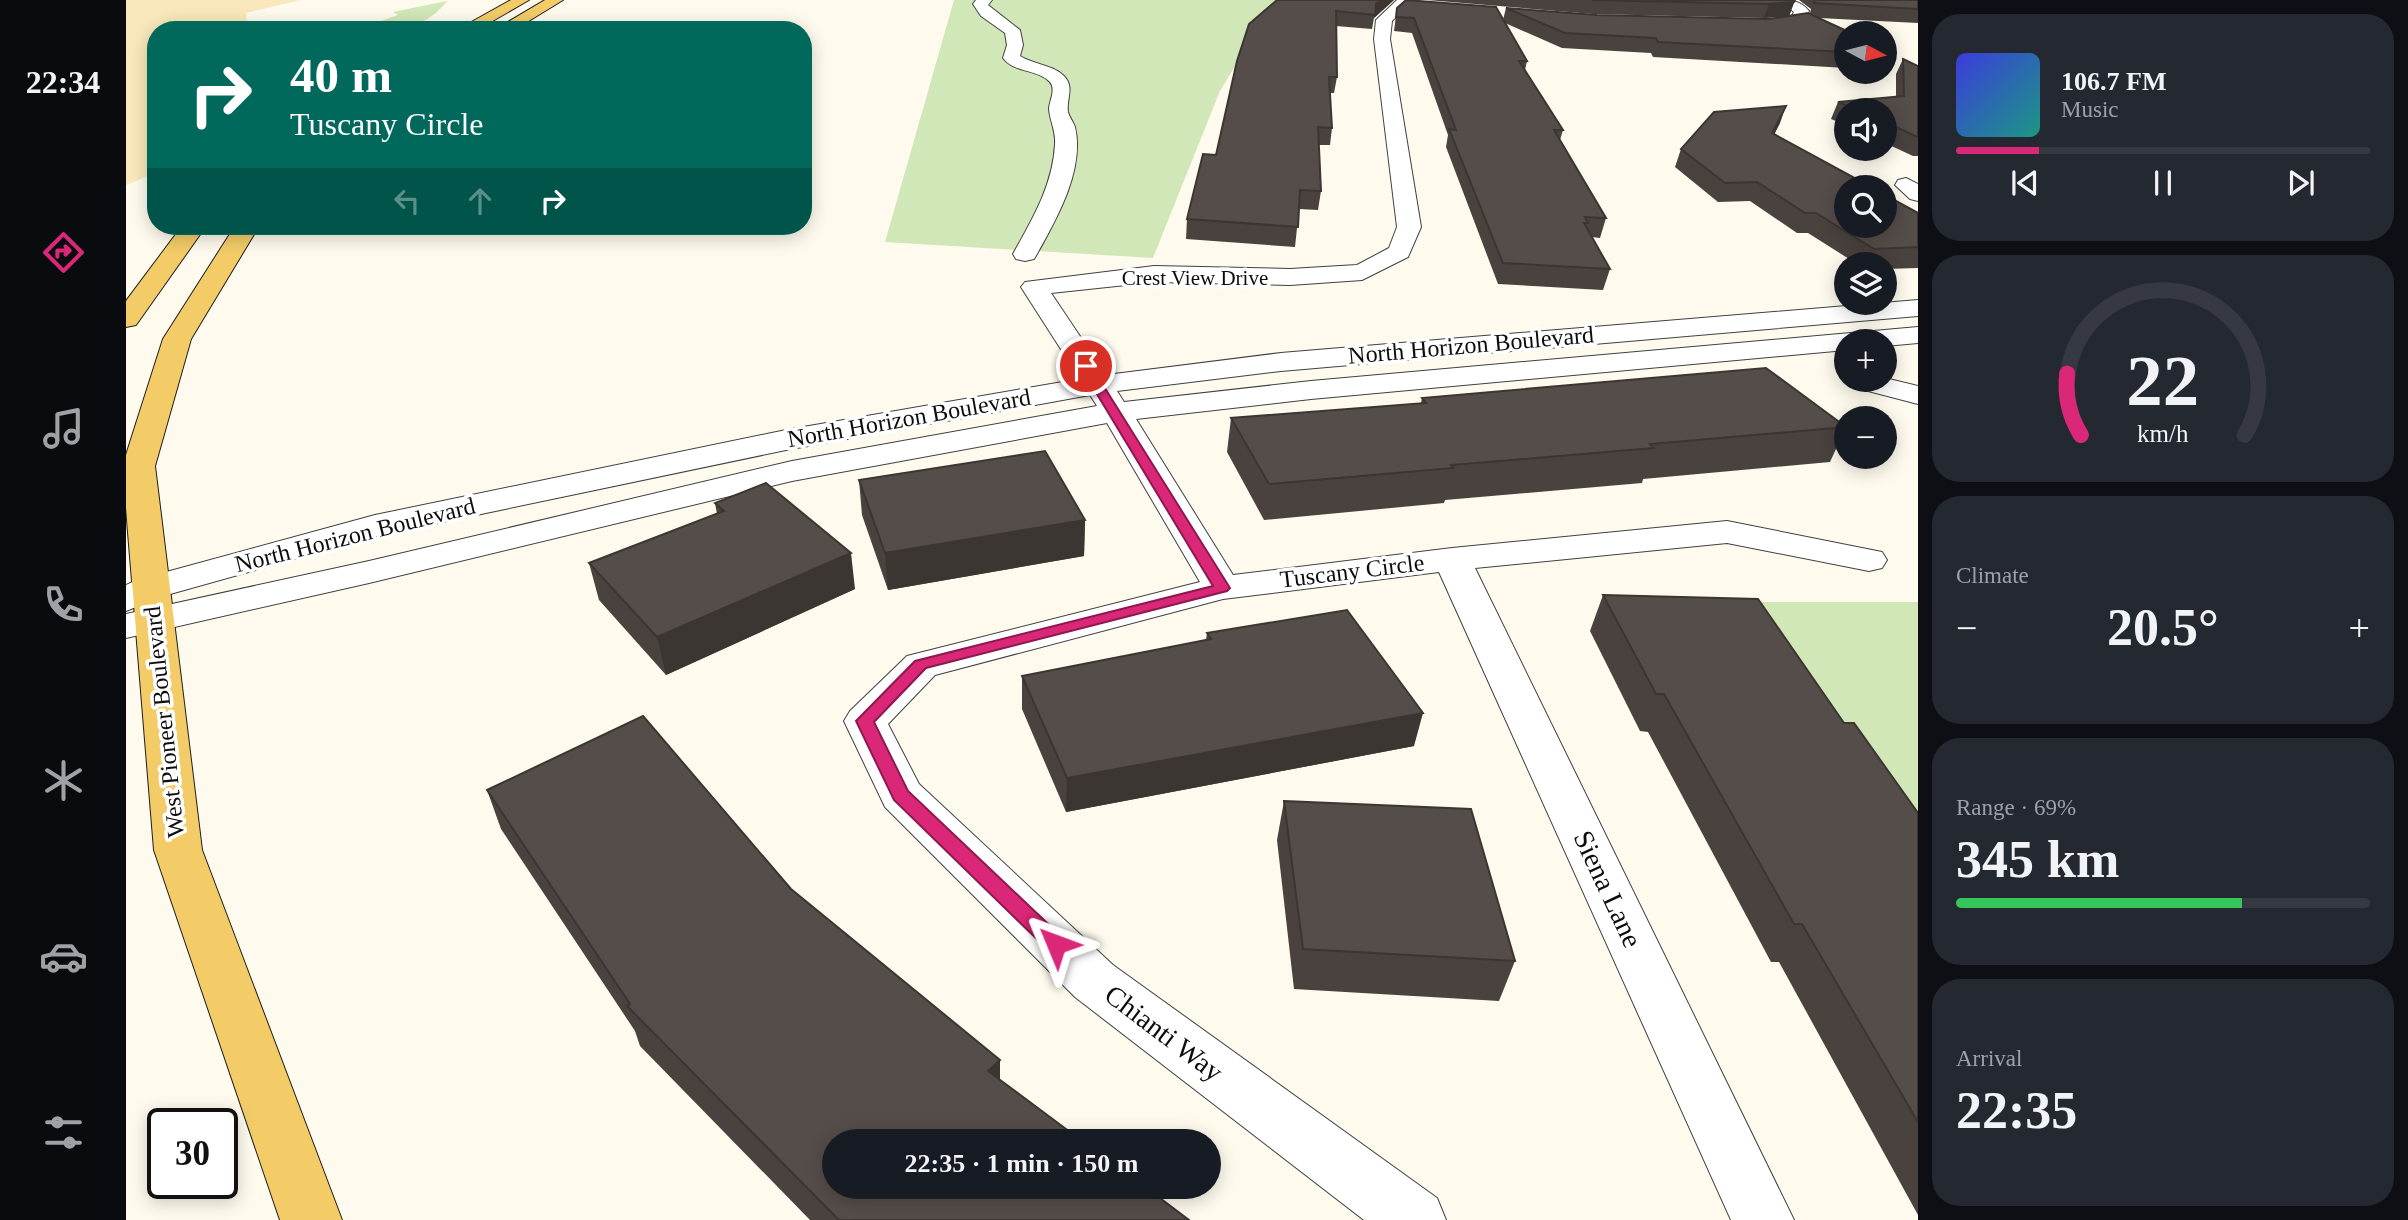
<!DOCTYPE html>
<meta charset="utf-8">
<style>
:root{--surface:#171b24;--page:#242831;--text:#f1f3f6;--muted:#9ea1a6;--line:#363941;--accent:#db2777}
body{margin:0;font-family:Georgia,serif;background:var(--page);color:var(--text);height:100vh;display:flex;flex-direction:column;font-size:26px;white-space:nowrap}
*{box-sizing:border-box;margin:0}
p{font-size:23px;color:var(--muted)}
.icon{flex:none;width:38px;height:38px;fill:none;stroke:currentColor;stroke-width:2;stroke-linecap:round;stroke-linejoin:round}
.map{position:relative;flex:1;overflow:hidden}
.sheet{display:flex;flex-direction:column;gap:14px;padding:14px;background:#0d0f14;width:490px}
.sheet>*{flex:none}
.top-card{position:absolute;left:21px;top:21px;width:665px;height:214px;border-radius:28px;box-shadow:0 4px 18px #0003;background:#00695c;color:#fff;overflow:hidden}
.needle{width:46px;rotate:97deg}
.tools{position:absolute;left:1708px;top:21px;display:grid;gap:14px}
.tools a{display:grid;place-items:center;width:63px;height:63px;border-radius:50%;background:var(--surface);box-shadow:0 4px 18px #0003;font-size:35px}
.speed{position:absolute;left:21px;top:1108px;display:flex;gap:14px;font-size:35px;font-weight:700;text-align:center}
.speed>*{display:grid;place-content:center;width:91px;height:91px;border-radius:50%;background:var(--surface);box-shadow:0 4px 18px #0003;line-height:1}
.speed .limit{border:4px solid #111;border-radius:10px;background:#fff;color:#111}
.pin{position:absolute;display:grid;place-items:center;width:60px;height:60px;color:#fff;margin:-30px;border:4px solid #fff;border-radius:50%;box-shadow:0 2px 7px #0007}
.me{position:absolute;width:77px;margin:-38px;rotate:314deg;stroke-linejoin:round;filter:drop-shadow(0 0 5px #0008)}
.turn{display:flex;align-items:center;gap:24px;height:147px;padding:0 28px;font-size:32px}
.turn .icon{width:91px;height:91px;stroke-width:2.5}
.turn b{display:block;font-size:49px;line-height:60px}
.lanes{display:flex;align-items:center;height:66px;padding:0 28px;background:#0003;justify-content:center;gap:35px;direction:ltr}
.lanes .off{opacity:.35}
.big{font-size:52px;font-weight:700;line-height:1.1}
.sheet .widget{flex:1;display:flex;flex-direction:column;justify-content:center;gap:10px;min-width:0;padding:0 24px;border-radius:28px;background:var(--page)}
.sheet .dial{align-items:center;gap:0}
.dial svg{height:182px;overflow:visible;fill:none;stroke:var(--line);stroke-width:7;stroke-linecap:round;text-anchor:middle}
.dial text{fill:var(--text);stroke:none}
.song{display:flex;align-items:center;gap:21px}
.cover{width:84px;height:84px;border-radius:10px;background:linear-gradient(135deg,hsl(240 70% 55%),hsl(170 70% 35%))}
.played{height:7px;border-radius:4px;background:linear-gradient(90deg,var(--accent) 20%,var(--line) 20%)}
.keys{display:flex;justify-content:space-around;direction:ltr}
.heat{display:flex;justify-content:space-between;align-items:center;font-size:38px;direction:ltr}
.charge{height:10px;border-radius:5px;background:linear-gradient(90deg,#34c759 69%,var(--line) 0)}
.trip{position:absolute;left:696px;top:1129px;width:399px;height:70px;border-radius:35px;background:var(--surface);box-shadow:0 4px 18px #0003;font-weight:700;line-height:70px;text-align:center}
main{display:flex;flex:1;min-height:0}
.menu{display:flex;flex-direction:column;width:126px;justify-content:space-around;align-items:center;background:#090b0e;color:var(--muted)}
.menu .icon{width:49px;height:49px}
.menu .selected{color:var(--accent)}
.menu b{font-size:32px;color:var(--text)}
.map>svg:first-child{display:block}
</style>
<main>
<nav class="menu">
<b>22:34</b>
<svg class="icon selected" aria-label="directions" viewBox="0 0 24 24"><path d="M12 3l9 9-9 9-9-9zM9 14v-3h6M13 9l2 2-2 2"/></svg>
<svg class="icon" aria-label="music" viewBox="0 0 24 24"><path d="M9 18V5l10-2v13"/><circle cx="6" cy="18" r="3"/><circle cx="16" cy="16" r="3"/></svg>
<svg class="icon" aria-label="phone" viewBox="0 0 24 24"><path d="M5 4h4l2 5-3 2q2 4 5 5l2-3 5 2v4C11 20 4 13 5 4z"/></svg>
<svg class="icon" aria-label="climate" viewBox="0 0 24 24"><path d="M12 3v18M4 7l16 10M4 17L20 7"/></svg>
<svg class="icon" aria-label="car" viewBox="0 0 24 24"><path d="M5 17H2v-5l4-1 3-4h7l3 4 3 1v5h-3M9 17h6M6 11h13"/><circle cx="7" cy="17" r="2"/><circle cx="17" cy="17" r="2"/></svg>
<svg class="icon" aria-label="filters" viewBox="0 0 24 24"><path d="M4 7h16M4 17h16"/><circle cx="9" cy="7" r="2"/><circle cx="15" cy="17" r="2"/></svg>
</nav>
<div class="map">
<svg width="1792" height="1220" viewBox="0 0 1792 1220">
<rect width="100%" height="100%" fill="#fefaed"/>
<!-- green -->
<g fill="#d2e7b8">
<polygon points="828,0 1149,0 1094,91 1027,258 759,242"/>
<path d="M321 1C301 27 273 32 241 29L246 24 272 15 267 12Z"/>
<polygon points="1579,602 1792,602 1792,904"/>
</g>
<!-- sand -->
<polygon fill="#f8e8bb" points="0,0 175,0 120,13 121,30 30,30 30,173 0,185"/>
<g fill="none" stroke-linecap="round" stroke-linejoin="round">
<defs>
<g id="minor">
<path d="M866 0 862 5 894 30 897 45 894 56C907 64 927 65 938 76 949 88 940 98 942 112 943 117 947 121 949 127 959 169 931 218 911 254L908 259 899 261 890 259 887 254C906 220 927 185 929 144 930 130 923 119 923 108 924 100 930 89 924 82 912 69 888 73 877 58L881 45 879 33 855 16 847 4 850 0Z"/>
<polygon points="1271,0 1287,0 1266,21 1264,39 1295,227 1282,257 1236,280 1164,285 1028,282 925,293 980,375 1155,353 1792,300 1792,316 1155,371 991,391 998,402 1185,381 1792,327 1792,343 1759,346 1759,341 1720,341 1720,350 1185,399 1010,419 1107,575 1326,548 1601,521 1756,552 1761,560 1756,568 1743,571 1601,543 1349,568 1668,1220 1605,1220 1313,572 1097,599 809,675 762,724 793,784 987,965 1311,1198 1320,1220 1238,1220 949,997 759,807 718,721 724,711 781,656 1074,582 981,423 666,481 243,583 0,638 0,614 243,561 666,461 971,406 964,395 660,450 255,535 37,596 0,611 0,585 11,580 249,515 660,430 954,379 895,287 899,282 1028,266 1164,269 1231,265 1263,248 1271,227 1248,39 1250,20"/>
<path d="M1652 0C1665 0 1674 0 1683 11L1676 25 1624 29 1621 26 1624 23 1665 18 1668 12Z"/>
<polygon points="1780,178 1792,184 1792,201 1784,199 1769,185 1772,180"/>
<polygon points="1720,377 1720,380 1759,380 1759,378 1792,386 1792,404 1723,386 1718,380"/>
</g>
<g id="major">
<polygon points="385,0 403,0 351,30 331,30"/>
<polygon points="419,0 437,0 388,30 370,29"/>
<polygon points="56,226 80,226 10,325 0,327 0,301"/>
<polygon points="109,226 133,226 65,339 29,466 76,850 216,1220 154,1220 28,850 0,508 0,455 37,339"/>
</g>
</defs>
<!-- minor casing -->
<use href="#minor" stroke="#404040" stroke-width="2"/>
<!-- major casing -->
<use href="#major" stroke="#1e1e1e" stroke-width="2"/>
<!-- minor -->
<use href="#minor" fill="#fff" fill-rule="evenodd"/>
<!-- major -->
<use href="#major" fill="#f3cc68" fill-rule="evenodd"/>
</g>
<!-- wall -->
<g fill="#49423f">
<polygon points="1268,0 1248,18 1246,29 1210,26 1211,77 1208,93 1204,93 1206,128 1204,145 1193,145 1195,191 1192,210 1173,209 1169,247 1060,239 1061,219 1090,155 1123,24"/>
<polygon points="1301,0 1669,0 1663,16 1638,18 1467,14"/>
<polygon points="1673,0 1792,0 1792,23 1693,18 1720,33 1720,68 1527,57 1525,53 1436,48 1379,23 1401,61 1399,70 1437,130 1434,140 1480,218 1474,238 1466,237 1484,269 1477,290 1372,284 1320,147 1322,135 1286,33 1268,31 1271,8 1377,20 1380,8 1471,15 1643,19 1684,13 1685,9"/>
<polygon points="1759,50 1769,55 1763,71 1759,71"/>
<polygon points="1777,59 1792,66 1792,156 1787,156 1759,143 1759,110 1720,110 1720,125 1705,119 1712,102 1770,97 1770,74"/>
<polygon points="1654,123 1648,134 1792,213 1792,268 1759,269 1759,264 1731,264 1682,233 1671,233 1624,201 1592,202 1549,167 1555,149"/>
<polygon points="1296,398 1720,427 1704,462 1517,479 1516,483 1319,500 1318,503 1138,520 1101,452 1105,418 1295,403"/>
<polygon points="733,480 959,520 958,556 762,590 736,515"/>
<polygon points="589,503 729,589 540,675 473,600 463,563 591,514"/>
<polygon points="1477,595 1718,723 1792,813 1792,1215 1653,962 1645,962 1522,732 1514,731 1464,631"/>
<polygon points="1081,633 1288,746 940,812 896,709 896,676 1080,640"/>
<polygon points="361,790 665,889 874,1060 874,1080 1063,1220 684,1220 514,1046 509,1031 375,829"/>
<polygon points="1158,801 1389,961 1373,1001 1168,989 1151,840"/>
</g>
<!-- shaded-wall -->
<g fill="#3c3633">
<polygon points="1255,0 1268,0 1248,18 1250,4"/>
<polygon points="1669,0 1663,16 1638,18 1643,4"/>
<polygon points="1660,106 1654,123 1640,151 1646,133"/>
<polygon points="959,520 958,556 762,590 759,553"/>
<polygon points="725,553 729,589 540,675 531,637"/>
<polygon points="1297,713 1288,746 940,812 941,778"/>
<polygon points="874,1060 874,1099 862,1071"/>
</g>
<!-- building -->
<g fill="#554d49" stroke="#3c3633" stroke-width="2">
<polygon points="1151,0 1255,0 1250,4 1249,15 1210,11 1211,77 1203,77 1206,128 1192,127 1195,191 1174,190 1172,227 1061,219 1077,154 1090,155 1111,61 1123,24"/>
<polygon points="1280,0 1370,7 1401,61 1393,61 1437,130 1428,130 1480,218 1459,217 1462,223 1458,223 1484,269 1377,263 1323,129 1330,130 1288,18 1270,17 1271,8"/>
<polygon points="1466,0 1669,0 1668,2 1643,4"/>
<polygon points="1689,0 1792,0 1792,9 1688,3"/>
<polygon points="1380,8 1471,15 1643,19 1682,13 1725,33 1720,33 1720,52 1532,42 1530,38 1439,33"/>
<polygon points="1759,50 1769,55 1759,55"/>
<polygon points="1777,59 1792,66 1792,137 1759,122 1759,110 1732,110 1712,102 1778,96"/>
<polygon points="1660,106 1646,133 1745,187 1720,187 1720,226 1759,226 1759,195 1792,213 1792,247 1748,249 1690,213 1679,213 1631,182 1599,183 1555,149 1588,112"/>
<polygon points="1640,368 1720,427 1524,444 1528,448 1325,465 1327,468 1143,484 1105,418 1300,403 1296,398"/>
<polygon points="919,451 959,520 759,553 733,480"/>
<polygon points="640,483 725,553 531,637 463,563 598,511 589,503"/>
<polygon points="1477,595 1632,599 1718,723 1728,723 1792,813 1792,1122 1676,924 1668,924 1538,694 1530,694"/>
<polygon points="1221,610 1297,713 941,778 896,676 1085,639 1081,633"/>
<polygon points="517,716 665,889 874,1060 862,1071 956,1141 709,1141 709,1186 1018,1186 1063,1220 713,1220 501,1006 504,1004 361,790"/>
<polygon points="1158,801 1345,809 1389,961 1177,949"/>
</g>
<!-- route -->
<polygon fill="#db2777" stroke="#8e194d" stroke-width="2" points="960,362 965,366 1104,588 1101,591 800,668 748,722 782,791 937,938 940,944 937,950 930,953 922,950 768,800 730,721 789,661 1087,586 954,366"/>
<g text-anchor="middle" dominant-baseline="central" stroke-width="7" stroke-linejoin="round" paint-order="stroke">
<!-- far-street labels -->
<g font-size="21" fill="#0d0d0d" stroke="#fff">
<text x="1069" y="278">Crest View Drive</text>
</g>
<!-- street labels -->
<g font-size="24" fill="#0d0d0d" stroke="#fff">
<text transform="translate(1345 345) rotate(-5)">North Horizon Boulevard</text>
<text transform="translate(783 418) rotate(-10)">North Horizon Boulevard</text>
<text transform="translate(229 535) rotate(-14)">North Horizon Boulevard</text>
<text transform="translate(1226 571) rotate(-7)">Tuscany Circle</text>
<text transform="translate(38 722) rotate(-96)">West Pioneer Boulevard</text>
</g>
<!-- near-street labels -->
<g font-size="28" fill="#0d0d0d" stroke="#fff">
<text transform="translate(1482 889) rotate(65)">Siena Lane</text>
<text transform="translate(1038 1033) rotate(37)">Chianti Way</text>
</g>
</g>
</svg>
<div class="tools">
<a><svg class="needle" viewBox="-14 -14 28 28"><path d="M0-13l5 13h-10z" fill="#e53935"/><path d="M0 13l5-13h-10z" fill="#9ea1a6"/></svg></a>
<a><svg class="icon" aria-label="sound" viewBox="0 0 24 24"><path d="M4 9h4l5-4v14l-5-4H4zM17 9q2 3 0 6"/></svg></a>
<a><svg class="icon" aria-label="search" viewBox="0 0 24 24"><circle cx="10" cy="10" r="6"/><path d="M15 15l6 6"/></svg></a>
<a><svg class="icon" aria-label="layers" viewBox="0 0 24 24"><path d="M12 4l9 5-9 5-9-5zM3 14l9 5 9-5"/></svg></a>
<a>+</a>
<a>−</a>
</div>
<div class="speed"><div class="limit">30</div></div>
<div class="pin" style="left:960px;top:366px;background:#d93025"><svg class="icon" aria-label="arrive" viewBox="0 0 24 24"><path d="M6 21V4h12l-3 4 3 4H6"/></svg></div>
<svg class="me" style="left:930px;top:944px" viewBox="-20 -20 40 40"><path d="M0-17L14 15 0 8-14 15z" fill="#db2777" stroke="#fff" stroke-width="4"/></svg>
<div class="trip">22:35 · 1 min · 150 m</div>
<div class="top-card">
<div class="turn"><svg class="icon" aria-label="right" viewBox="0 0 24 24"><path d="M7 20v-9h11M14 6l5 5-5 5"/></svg><div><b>40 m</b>Tuscany Circle</div></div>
<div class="lanes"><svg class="icon off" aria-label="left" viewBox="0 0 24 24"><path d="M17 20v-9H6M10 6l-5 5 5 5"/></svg><svg class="icon off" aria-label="ahead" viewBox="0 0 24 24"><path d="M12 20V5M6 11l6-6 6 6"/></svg><svg class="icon" aria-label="right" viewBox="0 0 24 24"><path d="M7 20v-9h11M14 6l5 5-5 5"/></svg></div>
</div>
</div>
<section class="sheet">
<div class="widget">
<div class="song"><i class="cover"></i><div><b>106.7 FM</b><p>Music</p></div></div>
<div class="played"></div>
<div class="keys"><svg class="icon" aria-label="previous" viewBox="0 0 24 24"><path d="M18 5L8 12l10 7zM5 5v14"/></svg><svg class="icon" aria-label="pause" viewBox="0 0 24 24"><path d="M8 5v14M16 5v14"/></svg><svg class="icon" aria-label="next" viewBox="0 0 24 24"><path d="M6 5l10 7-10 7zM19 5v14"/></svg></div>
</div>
<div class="widget dial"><svg viewBox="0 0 100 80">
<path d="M14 69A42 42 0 1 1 86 69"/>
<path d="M14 69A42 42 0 0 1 8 42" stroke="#db2777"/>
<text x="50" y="56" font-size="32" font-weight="700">22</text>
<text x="50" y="72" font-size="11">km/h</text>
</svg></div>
<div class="widget"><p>Climate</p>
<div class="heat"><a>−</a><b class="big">20.5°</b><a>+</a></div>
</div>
<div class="widget"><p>Range · 69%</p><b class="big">345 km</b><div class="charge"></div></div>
<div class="widget"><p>Arrival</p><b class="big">22:35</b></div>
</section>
</main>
